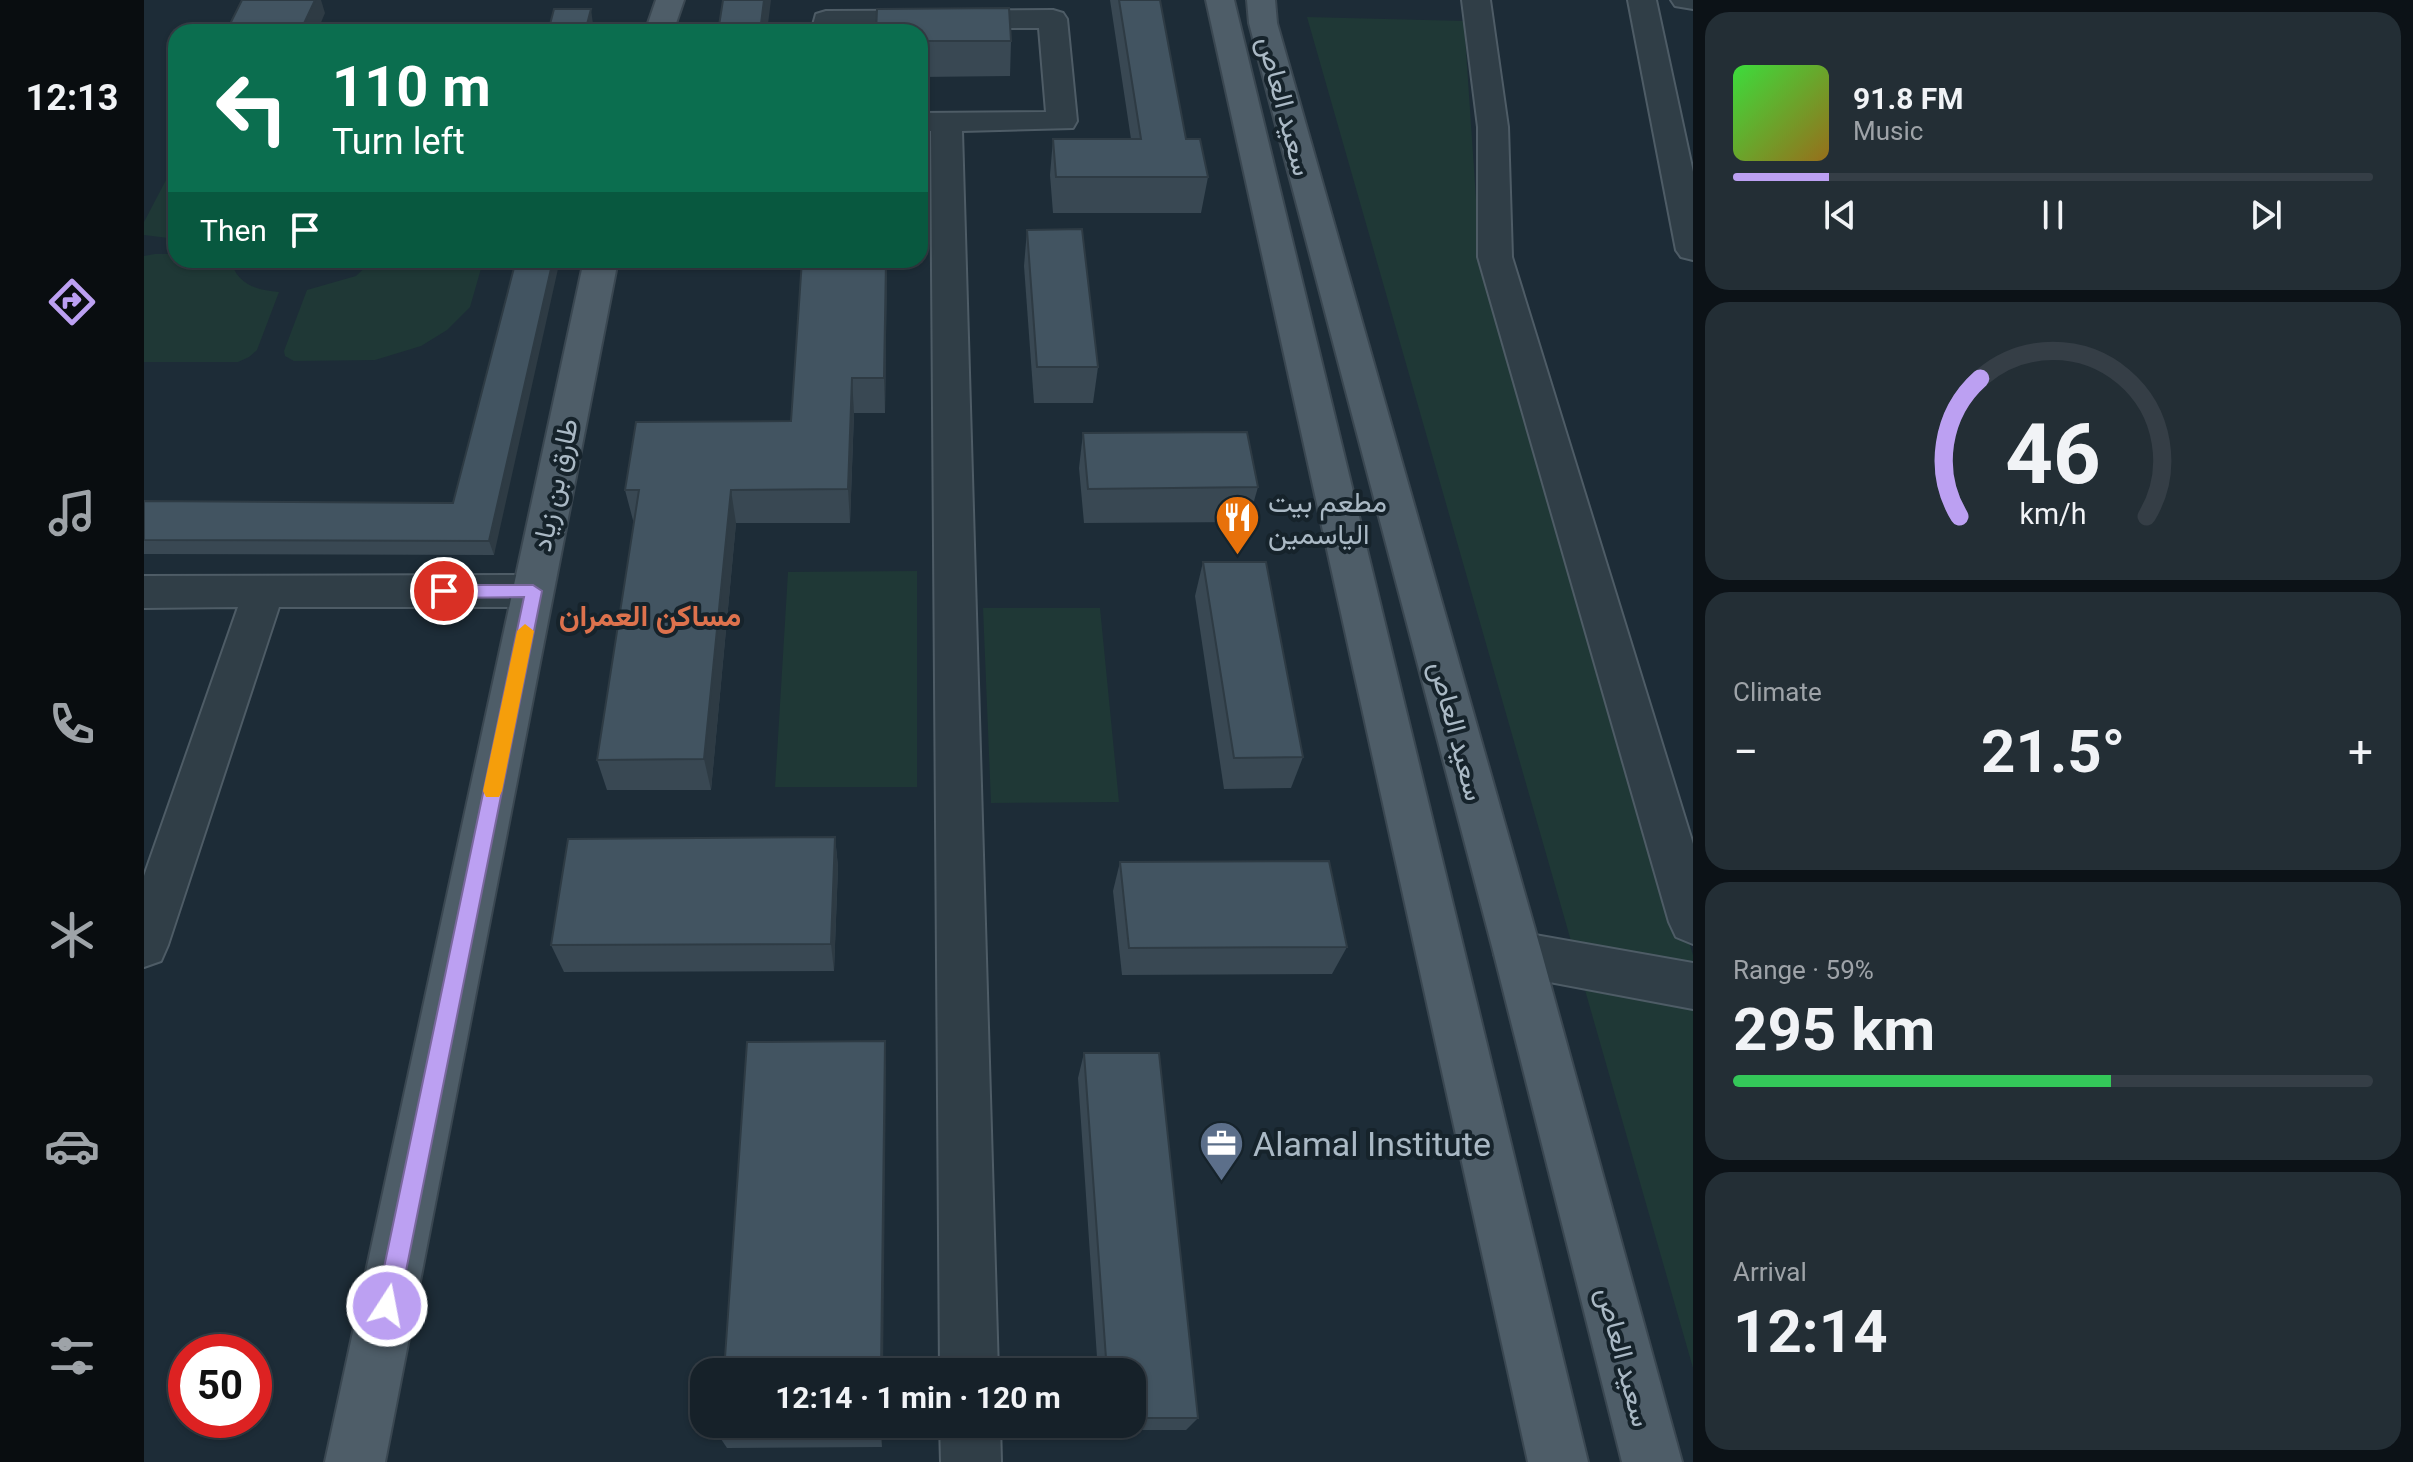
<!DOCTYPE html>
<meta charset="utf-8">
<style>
:root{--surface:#162129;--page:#232e35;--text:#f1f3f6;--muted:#9ea3a8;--line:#353e46;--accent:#bca0f2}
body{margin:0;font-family:Roboto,Vazirmatn,sans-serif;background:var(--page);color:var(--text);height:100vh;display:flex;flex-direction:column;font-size:30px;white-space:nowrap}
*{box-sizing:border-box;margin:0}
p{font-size:26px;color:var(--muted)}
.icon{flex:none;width:44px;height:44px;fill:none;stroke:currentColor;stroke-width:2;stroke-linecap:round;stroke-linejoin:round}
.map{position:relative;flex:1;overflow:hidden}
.side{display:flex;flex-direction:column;gap:12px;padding:12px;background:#0c1217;width:720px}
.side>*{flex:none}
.top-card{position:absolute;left:24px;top:24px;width:760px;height:244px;border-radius:24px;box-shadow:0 2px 6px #0004,0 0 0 2px var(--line);background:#0b6e4f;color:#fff;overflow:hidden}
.speed{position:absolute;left:24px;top:1334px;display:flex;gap:16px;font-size:40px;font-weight:700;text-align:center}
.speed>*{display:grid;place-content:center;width:104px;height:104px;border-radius:50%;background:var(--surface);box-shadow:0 2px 6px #0004,0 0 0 2px var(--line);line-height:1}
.speed .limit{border:12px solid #d22;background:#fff;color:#111}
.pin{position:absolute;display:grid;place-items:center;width:68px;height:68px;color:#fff;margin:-34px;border:4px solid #fff;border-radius:50%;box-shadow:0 2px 8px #0007}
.me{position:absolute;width:88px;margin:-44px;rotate:11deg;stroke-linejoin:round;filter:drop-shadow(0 0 6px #0008)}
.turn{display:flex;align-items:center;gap:28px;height:168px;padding:0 32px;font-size:36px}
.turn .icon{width:104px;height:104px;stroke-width:2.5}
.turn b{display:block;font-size:56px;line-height:68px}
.then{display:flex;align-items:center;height:76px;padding:0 32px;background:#0003;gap:16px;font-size:30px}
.big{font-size:60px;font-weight:700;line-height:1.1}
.side .tile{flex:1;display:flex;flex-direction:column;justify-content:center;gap:12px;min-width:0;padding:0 28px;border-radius:24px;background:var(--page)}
.side .dial{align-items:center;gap:0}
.dial svg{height:208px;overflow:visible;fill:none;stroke:var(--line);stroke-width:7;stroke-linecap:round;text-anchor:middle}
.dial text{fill:var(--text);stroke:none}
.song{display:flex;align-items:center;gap:24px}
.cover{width:96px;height:96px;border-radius:12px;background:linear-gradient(135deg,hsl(120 70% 55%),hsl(40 70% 35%))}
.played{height:8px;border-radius:4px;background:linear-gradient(90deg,var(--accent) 15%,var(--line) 15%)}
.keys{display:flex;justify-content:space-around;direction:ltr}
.heat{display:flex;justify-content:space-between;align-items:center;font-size:44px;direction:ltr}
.charge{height:12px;border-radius:6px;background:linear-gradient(90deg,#34c759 59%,var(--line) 0)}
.trip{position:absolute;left:546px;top:1358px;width:456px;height:80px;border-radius:24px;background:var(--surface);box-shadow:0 2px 6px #0004,0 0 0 2px var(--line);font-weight:700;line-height:80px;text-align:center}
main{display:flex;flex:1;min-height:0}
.dock{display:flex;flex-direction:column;width:144px;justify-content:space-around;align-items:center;background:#090d10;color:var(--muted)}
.dock .icon{width:56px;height:56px}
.dock .on{color:var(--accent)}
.dock b{font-size:36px;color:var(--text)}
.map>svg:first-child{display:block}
</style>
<main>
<nav class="dock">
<b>12:13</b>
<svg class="icon on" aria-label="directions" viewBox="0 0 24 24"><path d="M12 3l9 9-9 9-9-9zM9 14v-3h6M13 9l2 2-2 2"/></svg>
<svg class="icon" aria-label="music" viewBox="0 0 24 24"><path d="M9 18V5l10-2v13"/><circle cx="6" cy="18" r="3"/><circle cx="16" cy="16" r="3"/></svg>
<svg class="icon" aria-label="phone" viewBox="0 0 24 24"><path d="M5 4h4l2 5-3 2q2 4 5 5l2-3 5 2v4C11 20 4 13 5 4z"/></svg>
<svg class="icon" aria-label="climate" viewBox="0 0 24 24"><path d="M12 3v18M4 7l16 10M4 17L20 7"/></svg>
<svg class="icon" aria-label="car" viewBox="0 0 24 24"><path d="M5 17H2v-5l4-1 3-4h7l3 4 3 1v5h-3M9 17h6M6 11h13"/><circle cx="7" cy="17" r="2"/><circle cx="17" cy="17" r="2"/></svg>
<svg class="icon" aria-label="filters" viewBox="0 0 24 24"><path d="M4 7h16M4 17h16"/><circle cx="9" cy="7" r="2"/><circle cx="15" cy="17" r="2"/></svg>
</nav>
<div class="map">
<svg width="1549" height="1462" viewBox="0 0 1549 1462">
<rect width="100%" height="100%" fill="#1d2c37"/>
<!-- green -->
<g fill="#1f3836">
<polygon points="1163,17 1320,21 1336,258 1549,955 1549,1368"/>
<polygon points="32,161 32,239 0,235 0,222"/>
<path d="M11 254H32V260H87C92 284 112 290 135 292L113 350 105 357 94 362H0V256Z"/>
<polygon points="229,260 338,260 338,265 326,307 303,330 277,346 231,360 150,361 141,356 140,351 163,290 212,276"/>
<polygon points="773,571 773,787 631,787 644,572"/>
<polygon points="839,608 956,608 975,802 847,803"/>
</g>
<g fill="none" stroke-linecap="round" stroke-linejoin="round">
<defs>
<g id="minor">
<polygon points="1318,0 1346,0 1364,127 1368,257 1549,844 1549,944 1532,937 1525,922 1334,257 1334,127"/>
<polygon points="1484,0 1512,0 1549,172 1549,260 1537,257 1532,250"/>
<polygon points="1527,0 1549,0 1549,9 1531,6"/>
<polygon points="909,10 919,13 923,19 933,121 929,128 818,131 854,1372 796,1372 787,131 776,131 776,113 902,112 895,28 696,29 695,32 667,32 672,14 682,11"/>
<polygon points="389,575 403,580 409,591 403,602 389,607 135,607 24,945 17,961 0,967 0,876 94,607 0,608 0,576"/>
<polygon points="1374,932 1549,963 1549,1009 1374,976 1357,970 1350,954 1357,938"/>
<polygon points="796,1424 856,1424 857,1462 797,1462"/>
</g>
<g id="major">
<polygon points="512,0 540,0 529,32 501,32"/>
<polygon points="1062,0 1090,0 1444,1462 1384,1462"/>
<polygon points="1103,0 1131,0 1133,23 1398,954 1538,1462 1478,1462 1350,954 1105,23"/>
<polygon points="440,260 474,260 241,1462 181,1462"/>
</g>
</defs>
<!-- minor casing -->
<use href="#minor" stroke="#4e5c66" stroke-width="4"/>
<!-- major casing -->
<use href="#major" stroke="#3a4751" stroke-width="4"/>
<!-- minor -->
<use href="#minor" fill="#303e47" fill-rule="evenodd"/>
<!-- major -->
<use href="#major" fill="#4e5d68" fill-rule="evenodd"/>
</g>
<!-- wall -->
<g fill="#394853">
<polygon points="966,0 1016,0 1042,139 1064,177 1057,213 909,213 906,175 909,139 987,139"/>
<polygon points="776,32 867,41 866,76 776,77"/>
<polygon points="883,230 954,367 949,403 890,403 880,266"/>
<polygon points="372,260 350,555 0,554 0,501 309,503"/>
<polygon points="658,260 743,260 741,413 710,413 706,523 592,523 567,790 463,790 453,760 490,524 481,490 647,421"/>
<polygon points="939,433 1114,487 1104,522 940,523 935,468"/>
<polygon points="1059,562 1159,757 1147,788 1080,789 1051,596"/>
<polygon points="691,837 694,867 690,971 420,972 407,945"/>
<polygon points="976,862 1203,947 1188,974 978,975 969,891"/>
<polygon points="940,1053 1054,1418 1042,1430 958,1430 958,1424 988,1424 988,1372 954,1372 934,1078"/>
<polygon points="576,1424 738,1424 738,1447 583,1448 575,1436"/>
</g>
<!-- shaded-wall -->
<g fill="#2e3b44">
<polygon points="171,0 177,0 181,13 173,32 156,32"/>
<polygon points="620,0 627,0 623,32 616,32"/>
<polygon points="447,9 449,24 448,32 441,32"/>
<polygon points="409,260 416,260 350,555 345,541"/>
<polygon points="742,260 743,260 741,413 740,378"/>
<polygon points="708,378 710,413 706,523 704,489"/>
<polygon points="587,490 592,523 567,790 560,759"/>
<polygon points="691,837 694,867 690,971 687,944"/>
<polygon points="741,1041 742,1066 739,1372 737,1372"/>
<polygon points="737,1424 738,1424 738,1447 736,1434"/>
</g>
<!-- building -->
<g fill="#425461" stroke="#2e3b44" stroke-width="2">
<polygon points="98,0 171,0 156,32 82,32"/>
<polygon points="579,0 620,0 616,32 574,32"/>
<polygon points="975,0 1016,0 1042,139 1056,139 1064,177 912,177 909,139 997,139"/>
<polygon points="865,8 867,41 776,41 776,32 732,32 733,9"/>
<polygon points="410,9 447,9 441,32 404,32"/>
<polygon points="938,229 954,367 893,367 883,230"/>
<polygon points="372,260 409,260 345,541 0,540 0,501 309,503"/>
<polygon points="658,260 742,260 740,378 708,378 704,489 587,490 560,759 453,760 495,490 481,490 492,422 647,421"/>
<polygon points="1103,432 1114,487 944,489 939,433"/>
<polygon points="1059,562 1122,562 1159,757 1090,758"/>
<polygon points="691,837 687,944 407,945 424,839"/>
<polygon points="1185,861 1203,947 985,948 976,862"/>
<polygon points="741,1041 737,1372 580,1372 603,1042"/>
<polygon points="940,1053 1015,1053 1054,1418 988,1418 988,1372 963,1372"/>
<polygon points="576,1424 737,1424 736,1434 575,1436"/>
</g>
<!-- route -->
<polygon fill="#bca0f2" stroke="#7a689d" stroke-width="2" points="300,585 389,585 398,591 255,1306 251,1315 243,1318 235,1315 232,1306 380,597 300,598 291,591"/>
<!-- slow -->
<polygon fill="#f59e0b" points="381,624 390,631 358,791 355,797 342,797 339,791 373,631"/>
<!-- icons -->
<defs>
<symbol id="restaurant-pin" viewBox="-11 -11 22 30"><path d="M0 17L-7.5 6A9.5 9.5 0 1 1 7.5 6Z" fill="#e8710a" stroke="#16232b"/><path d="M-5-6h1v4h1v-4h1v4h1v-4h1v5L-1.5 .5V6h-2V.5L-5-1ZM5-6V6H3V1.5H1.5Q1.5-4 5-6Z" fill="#fff"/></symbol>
<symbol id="office-pin" viewBox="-11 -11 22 30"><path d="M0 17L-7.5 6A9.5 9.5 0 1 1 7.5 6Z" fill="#5c6f8a" stroke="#16232b"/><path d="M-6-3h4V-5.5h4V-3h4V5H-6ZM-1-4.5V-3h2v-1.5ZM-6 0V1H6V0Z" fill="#fff"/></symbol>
</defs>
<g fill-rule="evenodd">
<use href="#restaurant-pin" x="1068" y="492" width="51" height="69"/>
<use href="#office-pin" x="1052" y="1118" width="51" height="69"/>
</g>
<g text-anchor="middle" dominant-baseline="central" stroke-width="8" stroke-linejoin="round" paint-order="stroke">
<!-- street labels -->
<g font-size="28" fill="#aab9c5" stroke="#16232b">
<text transform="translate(1141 106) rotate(75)">سعيد العاص</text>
<text transform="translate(411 485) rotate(-78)">طارق بن زياد</text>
<text transform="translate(1313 731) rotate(75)">سعيد العاص</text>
<text transform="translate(1480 1357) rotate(75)">سعيد العاص</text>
</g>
<!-- poi labels -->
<g font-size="28" fill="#aab9c5" stroke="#16232b" text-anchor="start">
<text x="1124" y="502">مطعم بيت<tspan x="1124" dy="32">الياسمين</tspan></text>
</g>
<!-- neighbourhood labels -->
<g font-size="30" font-weight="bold" fill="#dd724d" stroke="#16232b">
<text x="506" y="615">مساكن العمران</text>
</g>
<!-- near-poi labels -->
<g font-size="34" fill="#aab9c5" stroke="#16232b" text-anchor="start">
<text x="1109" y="1144">Alamal Institute</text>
</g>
</g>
</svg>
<div class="speed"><div class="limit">50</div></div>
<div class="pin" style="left:300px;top:591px;background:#d93025"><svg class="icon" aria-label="arrive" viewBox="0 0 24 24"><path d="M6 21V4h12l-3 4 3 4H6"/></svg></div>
<svg class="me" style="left:243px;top:1306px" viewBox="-20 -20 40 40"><circle r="17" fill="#bca0f2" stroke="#fff" stroke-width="3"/><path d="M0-11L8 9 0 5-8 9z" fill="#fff"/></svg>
<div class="trip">12:14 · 1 min · 120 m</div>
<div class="top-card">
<div class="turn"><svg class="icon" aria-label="left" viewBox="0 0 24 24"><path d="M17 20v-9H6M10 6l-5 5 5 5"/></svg><div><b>110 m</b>Turn left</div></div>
<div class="then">Then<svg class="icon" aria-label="arrive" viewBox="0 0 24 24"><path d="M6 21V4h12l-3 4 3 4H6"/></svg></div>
</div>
</div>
<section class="side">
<div class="tile">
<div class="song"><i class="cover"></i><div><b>91.8 FM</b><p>Music</p></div></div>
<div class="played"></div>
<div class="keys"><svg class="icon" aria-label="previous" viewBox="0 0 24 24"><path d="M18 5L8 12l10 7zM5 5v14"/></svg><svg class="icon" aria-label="pause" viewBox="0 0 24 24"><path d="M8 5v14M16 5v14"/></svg><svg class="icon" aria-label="next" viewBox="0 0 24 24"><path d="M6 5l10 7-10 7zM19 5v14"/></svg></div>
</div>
<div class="tile dial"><svg viewBox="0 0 100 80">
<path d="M14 69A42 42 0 1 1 86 69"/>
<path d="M14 69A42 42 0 0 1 22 16" stroke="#bca0f2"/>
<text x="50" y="56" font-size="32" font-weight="700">46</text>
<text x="50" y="72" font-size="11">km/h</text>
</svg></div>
<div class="tile"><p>Climate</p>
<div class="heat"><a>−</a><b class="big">21.5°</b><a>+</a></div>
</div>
<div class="tile"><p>Range · 59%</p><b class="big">295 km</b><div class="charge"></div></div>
<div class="tile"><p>Arrival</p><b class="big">12:14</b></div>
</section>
</main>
